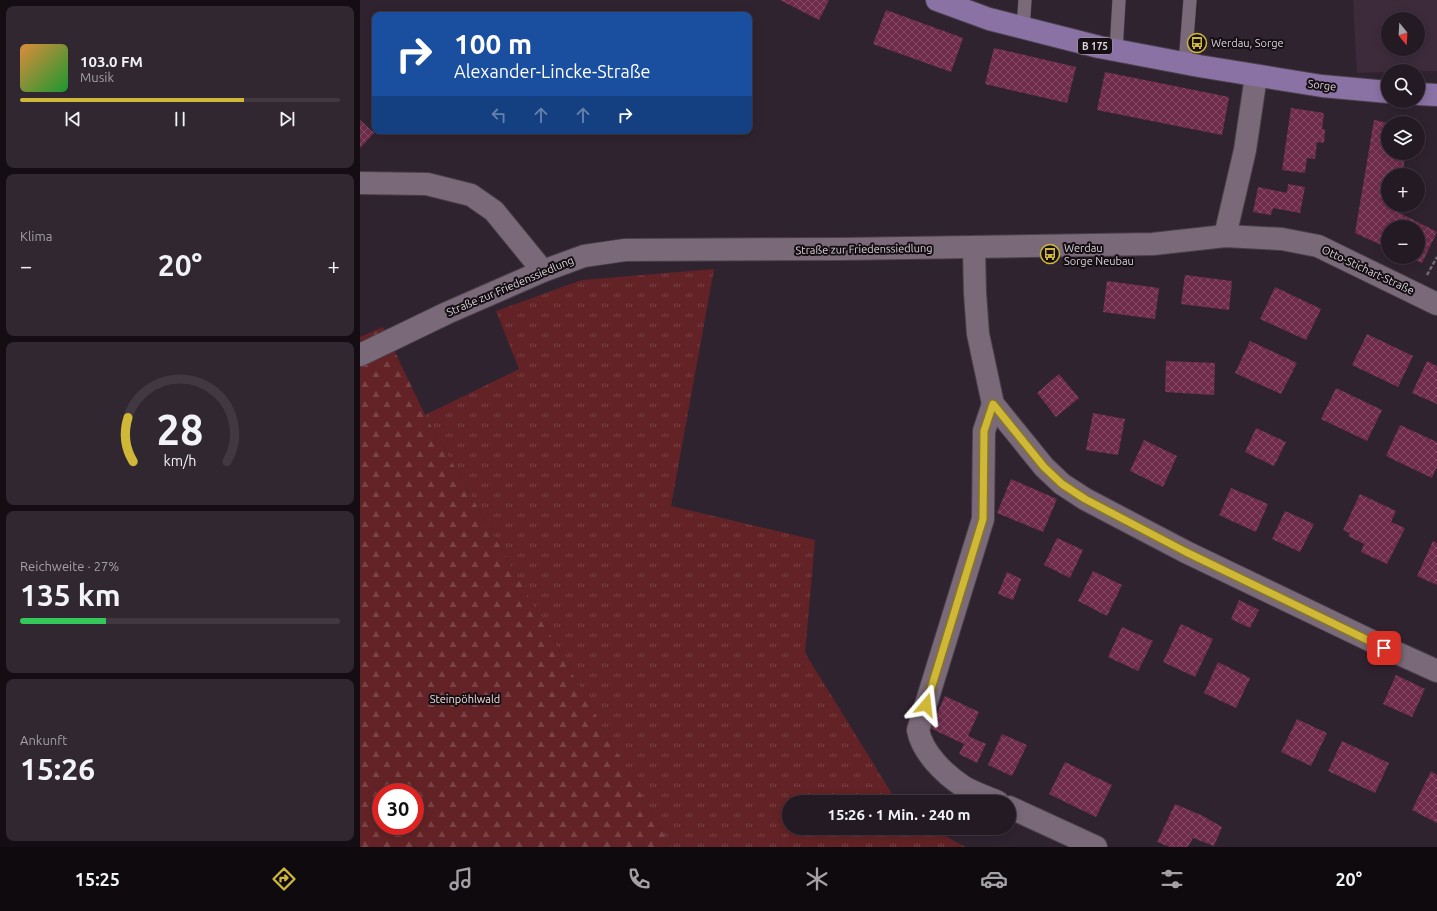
<!DOCTYPE html>
<html lang="de">
<meta charset="utf-8">
<style>
:root{--surface:#241a24;--page:#302731;--text:#f1f3f6;--muted:#a3a1a6;--line:#413841;--accent:#cfb837}
body{margin:0;font-family:Ubuntu,sans-serif;background:var(--page);color:var(--text);height:100vh;display:flex;flex-direction:column;font-size:15px;white-space:nowrap}
*{box-sizing:border-box;margin:0}
p{font-size:13px;color:var(--muted)}
.icon{flex:none;width:22px;height:22px;fill:none;stroke:currentColor;stroke-width:2;stroke-linecap:round;stroke-linejoin:round}
.map{position:relative;flex:1;overflow:hidden}
.drawer{display:flex;flex-direction:column;gap:6px;padding:6px;background:#140e14;width:360px}
.drawer>*{flex:none}
.guide{position:absolute;left:12px;top:12px;width:380px;height:122px;border-radius:8px;box-shadow:0 2px 10px #0003,0 0 0 1px var(--line);background:#1a4fa0;color:#fff;overflow:hidden}
.needle{width:26px;rotate:162deg}
.buttons{position:absolute;left:1021px;top:12px;display:grid;gap:8px}
.buttons a{display:grid;place-items:center;width:44px;height:44px;border-radius:50%;background:var(--surface);box-shadow:0 2px 10px #0003,0 0 0 1px var(--line);font-size:20px}
.speed{position:absolute;left:12px;top:783px;display:flex;gap:8px;font-size:20px;font-weight:700;text-align:center}
.speed>*{display:grid;place-content:center;width:52px;height:52px;border-radius:50%;background:var(--surface);box-shadow:0 2px 10px #0003,0 0 0 1px var(--line);line-height:1}
.speed .limit{border:6px solid #d22;background:#fff;color:#111}
.pin{position:absolute;display:grid;place-items:center;width:34px;height:34px;color:#fff;margin:-17px;border-radius:8px;box-shadow:0 2px 6px #0006}
.me{position:absolute;width:44px;margin:-22px;rotate:17deg;stroke-linejoin:round;filter:drop-shadow(0 0 3px #0008)}
.turn{display:flex;align-items:center;gap:14px;height:84px;padding:0 16px;font-size:18px}
.turn .icon{width:52px;height:52px;stroke-width:2.5}
.turn b{display:block;font-size:28px;line-height:34px}
.lanes{display:flex;align-items:center;height:38px;padding:0 16px;background:#0003;justify-content:center;gap:20px;direction:ltr}
.lanes .off{opacity:.35}
.big{font-size:30px;font-weight:600;line-height:1.1}
.drawer .widget{flex:1;display:flex;flex-direction:column;justify-content:center;gap:6px;min-width:0;padding:0 14px;border-radius:8px;background:var(--page)}
.drawer .dial{align-items:center;gap:0}
.dial svg{height:104px;overflow:visible;fill:none;stroke:var(--line);stroke-width:7;stroke-linecap:round;text-anchor:middle}
.dial text{fill:var(--text);stroke:none}
.song{display:flex;align-items:center;gap:12px}
.cover{width:48px;height:48px;border-radius:6px;background:linear-gradient(135deg,hsl(30 70% 55%),hsl(130 70% 35%))}
.played{height:4px;border-radius:2px;background:linear-gradient(90deg,var(--accent) 70%,var(--line) 70%)}
.keys{display:flex;justify-content:space-around;direction:ltr}
.heat{display:flex;justify-content:space-between;align-items:center;font-size:22px;direction:ltr}
.charge{height:6px;border-radius:3px;background:linear-gradient(90deg,#34c759 27%,var(--line) 0)}
.trip{position:absolute;left:422px;top:795px;width:234px;height:40px;border-radius:20px;background:var(--surface);box-shadow:0 2px 10px #0003,0 0 0 1px var(--line);font-weight:600;line-height:40px;text-align:center}
.tabs{display:flex;height:64px;justify-content:space-around;align-items:center;background:#0e0a0e;color:var(--muted)}
.tabs .icon{width:28px;height:28px}
.tabs .selected{color:var(--accent)}
.tabs b{font-size:18px;color:var(--text)}
main{display:flex;flex:1;min-height:0}
.map>svg:first-child{display:block}
</style>
<main>
<section class="drawer">
<div class="widget">
<div class="song"><i class="cover"></i><div><b>103.0 FM</b><p>Musik</p></div></div>
<div class="played"></div>
<div class="keys"><svg class="icon" aria-label="previous" viewBox="0 0 24 24"><path d="M18 5L8 12l10 7zM5 5v14"/></svg><svg class="icon" aria-label="pause" viewBox="0 0 24 24"><path d="M8 5v14M16 5v14"/></svg><svg class="icon" aria-label="next" viewBox="0 0 24 24"><path d="M6 5l10 7-10 7zM19 5v14"/></svg></div>
</div>
<div class="widget"><p>Klima</p>
<div class="heat"><a>−</a><b class="big">20°</b><a>+</a></div>
</div>
<div class="widget dial"><svg viewBox="0 0 100 80">
<path d="M14 69A42 42 0 1 1 86 69"/>
<path d="M14 69A42 42 0 0 1 10 35" stroke="#cfb837"/>
<text x="50" y="56" font-size="32" font-weight="700">28</text>
<text x="50" y="72" font-size="11">km/h</text>
</svg></div>
<div class="widget"><p>Reichweite · 27%</p><b class="big">135 km</b><div class="charge"></div></div>
<div class="widget"><p>Ankunft</p><b class="big">15:26</b></div>
</section>
<div class="map">
<svg width="1077" height="847" viewBox="0 0 1077 847">
<defs>
<pattern id="grass-tufts" width="24" height="20" patternUnits="userSpaceOnUse"><rect width="24" height="20" fill="#632326"/><path d="M3 7l-1-3M5 7V3M7 7l1-3M15 17l-1-3M17 17v-4M19 17l1-3" fill="none" stroke="#794245"/></pattern>
<pattern id="forest-firs" width="22" height="20" patternUnits="userSpaceOnUse"><rect width="22" height="20" fill="#632326"/><path d="M5 1l3.5 6h-7zM16 11l3.5 6h-7z" fill="#794245"/></pattern>
<pattern id="building-cross-hatch" width="8" height="8" patternUnits="userSpaceOnUse"><rect width="8" height="8" fill="#6e2c4a"/><path d="M0 0l8 8M0 8l8-8" fill="none" stroke="#824a64"/></pattern>
</defs>
<rect width="100%" height="100%" fill="#302330"/>
<!-- built -->
<path fill="#3d2b3c" fill-rule="evenodd" d="M993 0H1077V71H1028V72L997 73ZM1028 19H1058V49H1028Z"/>
<!-- grass -->
<polygon fill="url(#grass-tufts)" points="354,269 311,506 455,540 445,653 537,802 429,802 429,828 571,828 605,847 311,847 65,415 159,369 136,311 222,280"/>
<!-- forest -->
<path fill="url(#forest-firs)" fill-rule="evenodd" d="M23 327 65 415 311 847H0V337ZM21 792H55V826H21Z"/>
<!-- building -->
<g fill="url(#building-cross-hatch)">
<polygon points="420,0 469,0 459,20"/>
<polygon points="526,10 603,38 591,72 513,44"/>
<polygon points="634,48 716,67 707,103 625,84"/>
<polygon points="745,72 869,97 862,135 737,110"/>
<polygon points="931,108 964,113 962,129 965,129 964,143 957,142 955,159 947,158 945,173 922,170"/>
<polygon points="0,120 14,133 0,148"/>
<polygon points="1014,120 1028,123 1028,153 1046,153 1042,175 1028,175 1028,205 1037,205 1036,211 1077,232 1062,263 1048,257 1058,257 1058,227 1028,227 1028,248 995,233"/>
<polygon points="928,184 945,187 940,213 913,208 911,215 893,212 898,187 927,193"/>
<polygon points="825,275 872,281 869,310 821,304"/>
<polygon points="747,281 799,288 795,319 743,312"/>
<polygon points="915,287 961,309 946,340 900,319"/>
<polygon points="1007,334 1053,356 1038,387 992,365"/>
<polygon points="890,341 937,363 921,394 875,373"/>
<polygon points="806,361 855,363 854,395 805,392"/>
<polygon points="1067,361 1077,366 1077,404 1052,393"/>
<polygon points="699,374 719,398 696,417 677,393"/>
<polygon points="976,388 1022,410 1007,441 961,419"/>
<polygon points="733,413 765,419 758,455 726,450"/>
<polygon points="1040,425 1077,442 1077,467 1072,478 1026,456"/>
<polygon points="896,428 926,442 914,466 885,452"/>
<polygon points="784,440 817,456 803,487 770,471"/>
<polygon points="651,479 697,499 683,532 637,513"/>
<polygon points="871,488 908,504 896,532 859,515"/>
<polygon points="1000,494 1036,511 1031,522 1045,528 1027,564 1001,552 1004,544 988,536 990,533 983,530"/>
<polygon points="925,511 954,524 940,552 912,539"/>
<polygon points="697,538 723,550 710,578 684,565"/>
<polygon points="1073,541 1077,543 1077,585 1057,576"/>
<polygon points="733,571 762,585 747,616 718,601"/>
<polygon points="647,572 661,579 653,600 638,594"/>
<polygon points="879,600 899,610 890,628 871,619"/>
<polygon points="821,624 853,639 835,677 803,662"/>
<polygon points="762,627 793,641 778,671 748,657"/>
<polygon points="858,662 890,678 876,708 844,693"/>
<polygon points="1036,675 1065,689 1052,717 1023,704"/>
<polygon points="585,696 619,712 608,736 626,744 617,763 599,754 604,744 570,728"/>
<polygon points="937,719 967,733 951,766 921,752"/>
<polygon points="642,734 667,745 652,776 628,765"/>
<polygon points="982,741 1029,763 1015,793 968,771"/>
<polygon points="705,762 752,785 736,817 689,794"/>
<polygon points="1071,771 1077,775 1077,823 1052,810"/>
<polygon points="815,804 843,816 862,827 854,846 833,838 828,847 810,847 797,842"/>
</g>
<g fill="none" stroke-linecap="round" stroke-linejoin="round">
<defs>
<g id="lane">
<polyline points="663,28 665,0"/>
<polyline points="756,51 759,0"/>
<polyline points="825,64 830,0"/>
</g>
<g id="street">
<polyline points="0,183 67,184 111,195 134,211 183,271"/>
<polyline points="865,236 885,150 896,76"/>
<polyline points="614,248 615,293 618,334 633,404 684,467 702,484 725,499 826,552 1024,647 1077,671"/>
<polyline points="0,355 87,313 183,271 224,256 265,250 482,249 793,244 865,236 922,239 958,246 1077,304"/>
<path d="M633 404 624 431 623 519 558 730C562 752 584 774 604 787 614 793 627 797 638 802"/>
<polyline points="649,807 736,847"/>
</g>
<g id="primary">
<polyline points="577,0 629,19 739,47 839,66 962,86 1028,92"/>
<polyline points="1058,94 1077,95"/>
</g>
</defs>
<!-- lane casing -->
<use href="#lane" stroke="#4b404a" stroke-width="14"/>
<!-- street casing -->
<use href="#street" stroke="#4b404a" stroke-width="24"/>
<!-- primary casing -->
<use href="#primary" stroke="#4b404a" stroke-width="24"/>
<!-- path -->
<polyline stroke="#736873" stroke-width="2.5" stroke-dasharray="4 2" stroke-linecap="butt" points="1067,275 1077,257"/>
<!-- lane -->
<use href="#lane" stroke="#7a6a79" stroke-width="13"/>
<!-- street -->
<use href="#street" stroke="#7a6a79" stroke-width="22"/>
<!-- primary -->
<use href="#primary" stroke="#8a72a5" stroke-width="22"/>
</g>
<g fill="none" stroke-linecap="round" stroke-linejoin="round">
<defs>
<polyline id="route" points="566,705 623,519 624,431 633,404 684,467 702,484 725,499 826,552 1024,648"/>
</defs>
<!-- route casing -->
<use href="#route" stroke="#877824" stroke-width="10"/>
<!-- route -->
<use href="#route" stroke="#cfb837" stroke-width="7"/>
</g>
<!-- icons -->
<defs>
<symbol id="bus-ring" viewBox="-11 -11 22 22"><circle r="9.5" fill="#150f14" stroke="#cfb837" stroke-width="1.5"/><path d="M-5-6H5V4H4V6H2V4H-2V6H-4V4H-5ZM-3.5-4V0h7V-4ZM-3.5 1.2v1.5H-2V1.2ZM2 1.2v1.5H3.5V1.2Z" fill="#cfb837"/></symbol>
</defs>
<g fill-rule="evenodd">
<use href="#bus-ring" x="826" y="32" width="22" height="22"/>
<use href="#bus-ring" x="679" y="243" width="22" height="22"/>
</g>
<g text-anchor="middle" dominant-baseline="central" stroke-width="4" stroke-linejoin="round" paint-order="stroke">
<!-- shield labels -->
<rect fill="#150f14" stroke="#a0989f" stroke-width="1" x="718" y="38" width="34" height="16" rx="3"/>
<g font-size="10" font-weight="bold" fill="#dcd3db">
<text x="735" y="46">B 175</text>
</g>
<!-- poi labels -->
<g font-size="11" fill="#dcd3db" stroke="#150f14" text-anchor="start">
<text x="851" y="43">Werdau, Sorge</text>
<text x="704" y="248">Werdau<tspan x="704" dy="13">Sorge Neubau</tspan></text>
</g>
<!-- street labels -->
<g font-size="11" fill="#dcd3db" stroke="#150f14">
<text transform="translate(962 85) rotate(7)">Sorge</text>
<text transform="translate(504 249) rotate(-1)">Straße zur Friedenssiedlung</text>
<text transform="translate(1008 270) rotate(25)">Otto-Stichart-Straße</text>
<text transform="translate(150 286) rotate(-23)">Straße zur Friedenssiedlung</text>
</g>
<!-- park labels -->
<g font-size="11" fill="#f5dddc" stroke="#150f14">
<text x="105" y="699">Steinpöhlwald</text>
</g>
</g>
</svg>
<div class="buttons">
<a><svg class="needle" viewBox="-14 -14 28 28"><path d="M0-13l5 13h-10z" fill="#e53935"/><path d="M0 13l5-13h-10z" fill="#a3a1a6"/></svg></a>
<a><svg class="icon" aria-label="search" viewBox="0 0 24 24"><circle cx="10" cy="10" r="6"/><path d="M15 15l6 6"/></svg></a>
<a><svg class="icon" aria-label="layers" viewBox="0 0 24 24"><path d="M12 4l9 5-9 5-9-5zM3 14l9 5 9-5"/></svg></a>
<a>+</a>
<a>−</a>
</div>
<div class="speed"><div class="limit">30</div></div>
<div class="pin" style="left:1024px;top:648px;background:#d93025"><svg class="icon" aria-label="arrive" viewBox="0 0 24 24"><path d="M6 21V4h12l-3 4 3 4H6"/></svg></div>
<svg class="me" style="left:566px;top:705px" viewBox="-20 -20 40 40"><path d="M0-17L14 15 0 8-14 15z" fill="#cfb837" stroke="#fff" stroke-width="4"/></svg>
<div class="trip">15:26 · 1 Min. · 240 m</div>
<div class="guide">
<div class="turn"><svg class="icon" aria-label="right" viewBox="0 0 24 24"><path d="M7 20v-9h11M14 6l5 5-5 5"/></svg><div><b>100 m</b>Alexander-Lincke-Straße</div></div>
<div class="lanes"><svg class="icon off" aria-label="left" viewBox="0 0 24 24"><path d="M17 20v-9H6M10 6l-5 5 5 5"/></svg><svg class="icon off" aria-label="ahead" viewBox="0 0 24 24"><path d="M12 20V5M6 11l6-6 6 6"/></svg><svg class="icon off" aria-label="ahead" viewBox="0 0 24 24"><path d="M12 20V5M6 11l6-6 6 6"/></svg><svg class="icon" aria-label="right" viewBox="0 0 24 24"><path d="M7 20v-9h11M14 6l5 5-5 5"/></svg></div>
</div>
</div>
</main>
<nav class="tabs">
<b>15:25</b>
<svg class="icon selected" aria-label="directions" viewBox="0 0 24 24"><path d="M12 3l9 9-9 9-9-9zM9 14v-3h6M13 9l2 2-2 2"/></svg>
<svg class="icon" aria-label="music" viewBox="0 0 24 24"><path d="M9 18V5l10-2v13"/><circle cx="6" cy="18" r="3"/><circle cx="16" cy="16" r="3"/></svg>
<svg class="icon" aria-label="phone" viewBox="0 0 24 24"><path d="M5 4h4l2 5-3 2q2 4 5 5l2-3 5 2v4C11 20 4 13 5 4z"/></svg>
<svg class="icon" aria-label="climate" viewBox="0 0 24 24"><path d="M12 3v18M4 7l16 10M4 17L20 7"/></svg>
<svg class="icon" aria-label="car" viewBox="0 0 24 24"><path d="M5 17H2v-5l4-1 3-4h7l3 4 3 1v5h-3M9 17h6M6 11h13"/><circle cx="7" cy="17" r="2"/><circle cx="17" cy="17" r="2"/></svg>
<svg class="icon" aria-label="filters" viewBox="0 0 24 24"><path d="M4 7h16M4 17h16"/><circle cx="9" cy="7" r="2"/><circle cx="15" cy="17" r="2"/></svg>
<b>20°</b>
</nav>
